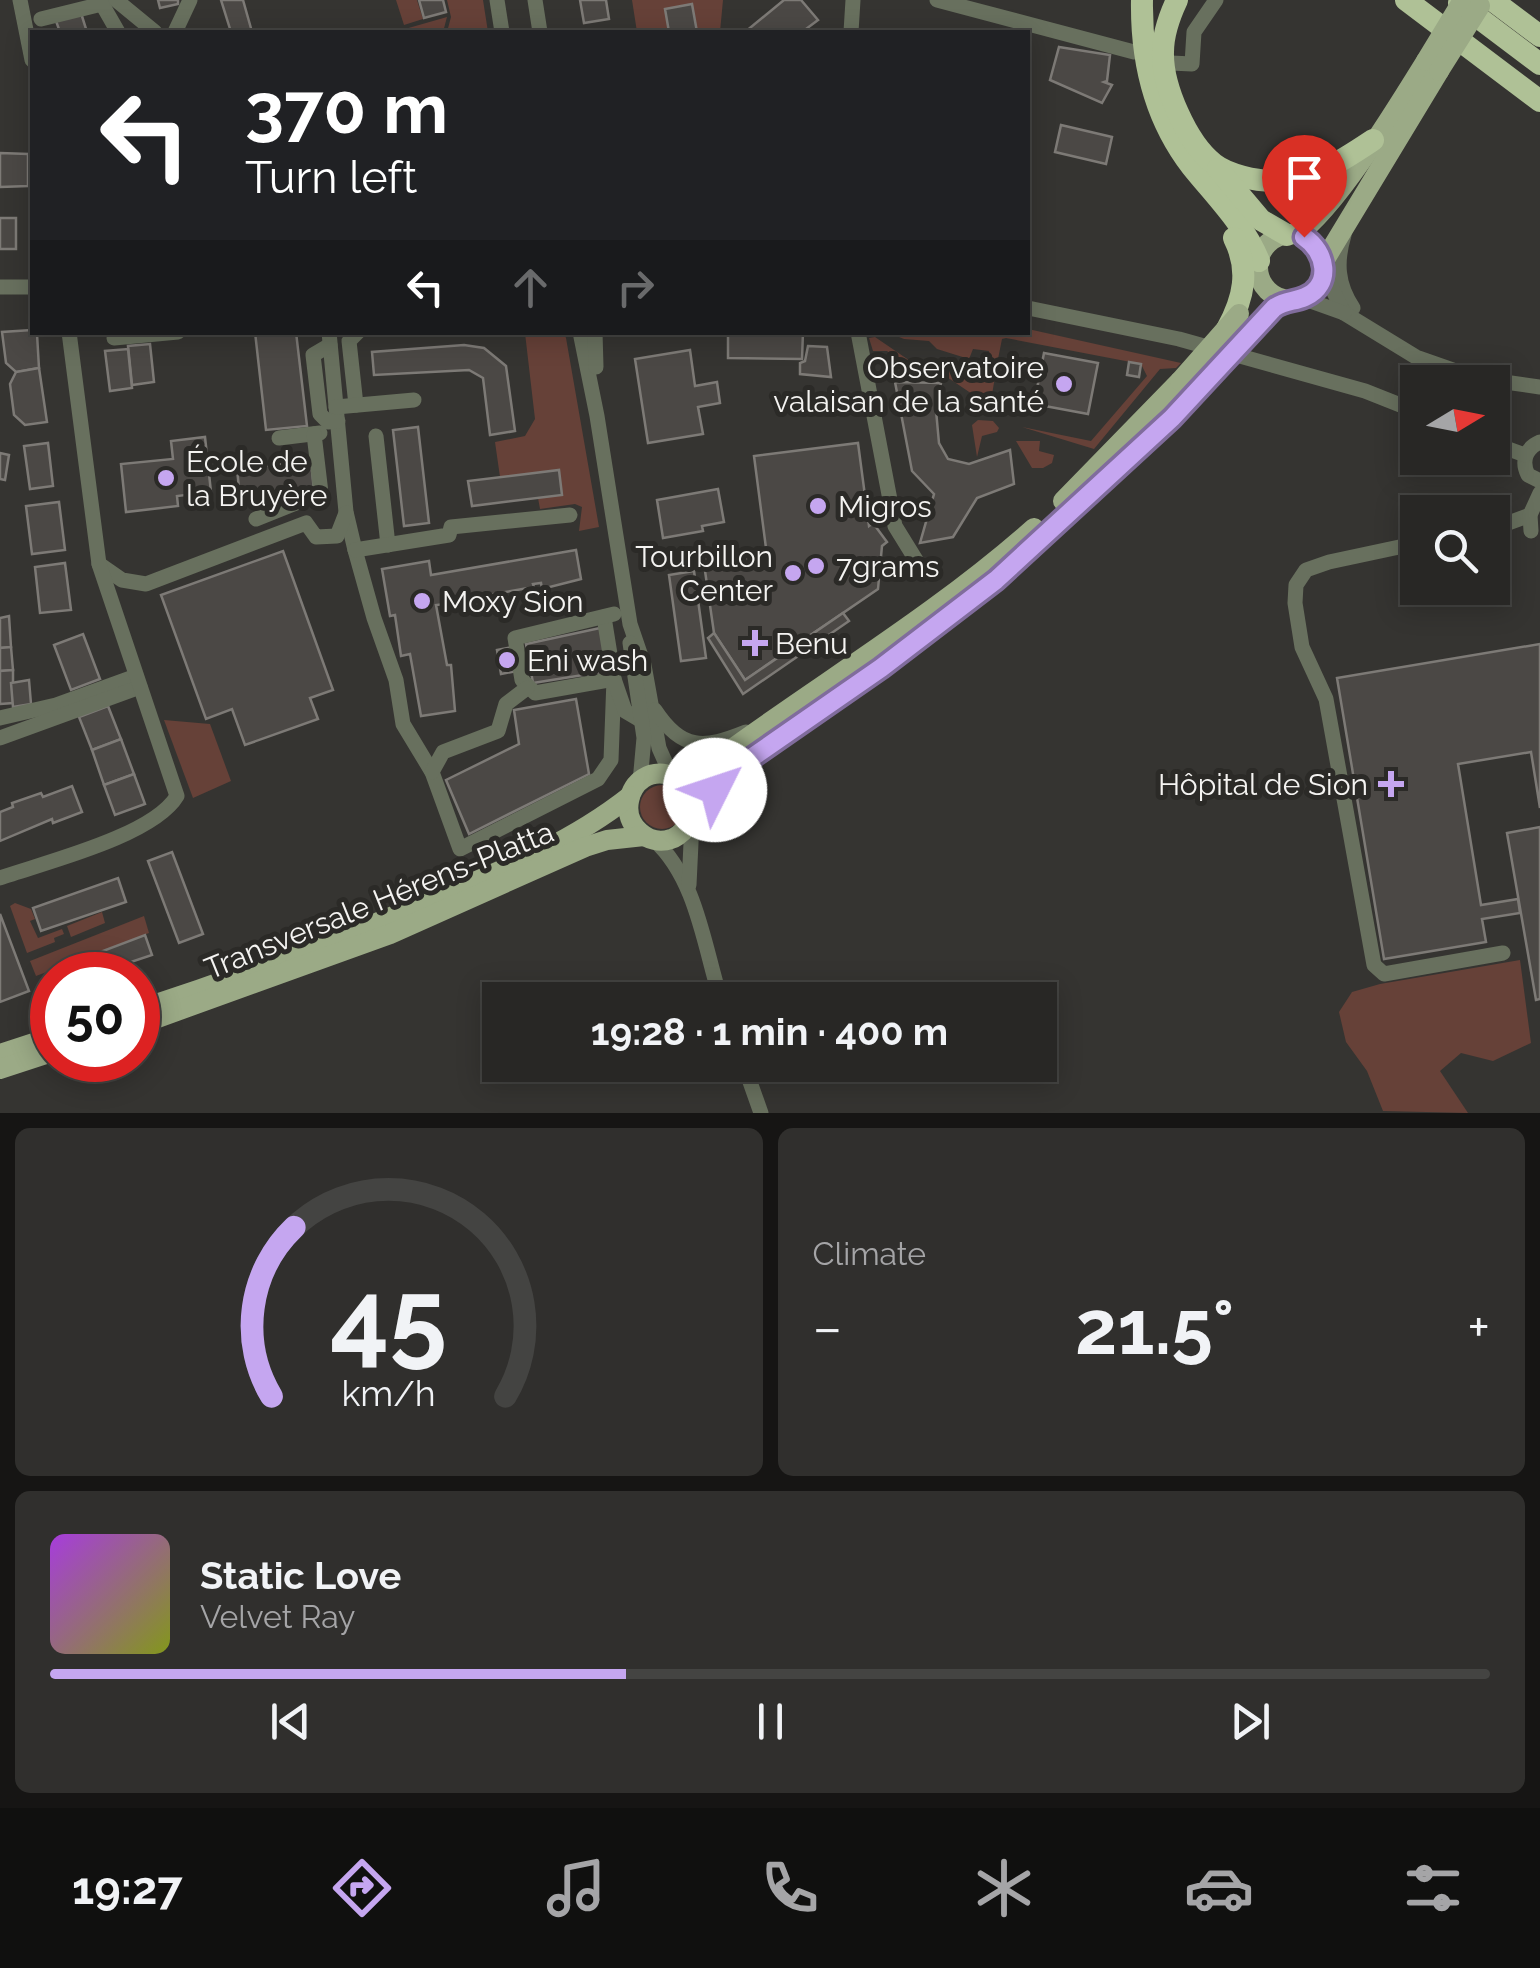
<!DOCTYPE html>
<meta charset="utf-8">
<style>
:root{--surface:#282725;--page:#302f2d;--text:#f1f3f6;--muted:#a5a5a7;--line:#444442;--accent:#c5a6f0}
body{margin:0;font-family:Raleway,sans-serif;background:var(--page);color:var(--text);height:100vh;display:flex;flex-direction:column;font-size:38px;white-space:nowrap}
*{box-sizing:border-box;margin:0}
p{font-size:32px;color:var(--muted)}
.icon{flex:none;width:55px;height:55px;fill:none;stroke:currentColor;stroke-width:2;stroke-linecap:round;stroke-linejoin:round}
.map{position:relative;height:1113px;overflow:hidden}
.details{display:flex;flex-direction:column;gap:15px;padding:15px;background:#161514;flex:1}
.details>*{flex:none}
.top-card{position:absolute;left:30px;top:30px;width:1000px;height:305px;border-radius:0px;box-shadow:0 5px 25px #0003,0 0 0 2px var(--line);background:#202124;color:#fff;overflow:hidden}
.needle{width:65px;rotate:80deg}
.buttons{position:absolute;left:1400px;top:365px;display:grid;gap:20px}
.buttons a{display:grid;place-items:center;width:110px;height:110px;border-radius:0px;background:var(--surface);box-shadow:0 5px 25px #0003,0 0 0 2px var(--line);font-size:50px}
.speed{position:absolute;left:30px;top:952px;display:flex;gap:20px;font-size:50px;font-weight:700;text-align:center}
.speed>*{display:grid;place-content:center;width:130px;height:130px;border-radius:50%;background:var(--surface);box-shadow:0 5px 25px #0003,0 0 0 2px var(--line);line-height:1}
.speed .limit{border:15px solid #d22;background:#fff;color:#111}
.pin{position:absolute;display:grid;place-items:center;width:85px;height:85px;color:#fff;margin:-102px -42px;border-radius:50% 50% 50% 0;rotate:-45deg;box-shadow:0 0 10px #0007}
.pin .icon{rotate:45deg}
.me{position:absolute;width:110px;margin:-55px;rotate:49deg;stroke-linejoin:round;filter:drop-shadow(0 0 8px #0008)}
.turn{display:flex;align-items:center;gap:35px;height:210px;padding:0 50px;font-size:45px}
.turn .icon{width:130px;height:130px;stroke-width:2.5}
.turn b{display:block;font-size:70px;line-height:85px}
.lanes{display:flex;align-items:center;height:95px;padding:0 50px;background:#0003;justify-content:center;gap:50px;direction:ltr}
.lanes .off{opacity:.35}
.big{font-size:75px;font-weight:700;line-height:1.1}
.details .tile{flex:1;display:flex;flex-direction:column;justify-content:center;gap:15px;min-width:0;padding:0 35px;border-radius:15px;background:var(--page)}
.details .dial{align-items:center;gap:0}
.dial svg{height:260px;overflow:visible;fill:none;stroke:var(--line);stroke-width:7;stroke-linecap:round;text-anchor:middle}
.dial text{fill:var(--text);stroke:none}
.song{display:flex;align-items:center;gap:30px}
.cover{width:120px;height:120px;border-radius:15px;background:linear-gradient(135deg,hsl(280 70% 55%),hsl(70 70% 35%))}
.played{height:10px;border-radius:5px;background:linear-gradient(90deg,var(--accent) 40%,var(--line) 40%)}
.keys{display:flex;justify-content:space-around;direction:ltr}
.heat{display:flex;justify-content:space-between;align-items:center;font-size:55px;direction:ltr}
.details .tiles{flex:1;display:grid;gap:15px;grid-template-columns:1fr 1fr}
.tile:last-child{grid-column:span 2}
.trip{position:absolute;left:482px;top:982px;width:575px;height:100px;border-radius:0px;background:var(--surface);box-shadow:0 5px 25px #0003,0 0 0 2px var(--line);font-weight:700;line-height:100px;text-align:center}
.tabs{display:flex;height:160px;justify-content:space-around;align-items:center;background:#10100f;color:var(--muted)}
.tabs .icon{width:70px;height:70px}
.tabs .current{color:var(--accent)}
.tabs b{font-size:45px;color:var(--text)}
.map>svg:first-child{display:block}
</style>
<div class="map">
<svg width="1540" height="1113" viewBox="0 0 1540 1113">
<rect width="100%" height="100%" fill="#353431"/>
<!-- green -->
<g fill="#664138">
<polygon points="396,0 417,0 423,19 404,25"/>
<polygon points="447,0 483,0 488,32 447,32 451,17"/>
<polygon points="632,0 723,0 720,32 697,32 692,4 665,9 669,32 637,32"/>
<polygon points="447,17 443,32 406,32 405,29"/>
<polygon points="1028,329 1181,363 1176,368 1160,369 1094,449 1022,427 1091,441 1147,376 1141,364 1006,338 1002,339 997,364 987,362 989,351 973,349 969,359 937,349 929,341 904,339 889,333 1028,332"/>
<polygon points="525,333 564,333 566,338 599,527 579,531 582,507 575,504 540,509 538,498 559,470 500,477 495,442 525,436 535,419"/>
<polygon points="875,337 919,367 939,366 995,377 990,406 938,371 910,370 887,351 873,351 869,338"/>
<polygon points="978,420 993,421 999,428 997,432 982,436 977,457 972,425"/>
<polygon points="1016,441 1040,441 1039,451 1054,455 1052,463 1043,468 1032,468"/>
<polygon points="164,720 210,724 231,781 193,798"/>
<circle cx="662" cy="807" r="22"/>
<polygon points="15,903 31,909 35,919 30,921 38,938 62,929 64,934 54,938 55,942 27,953 10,906"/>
<polygon points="102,912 105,923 71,937 67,926"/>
<polygon points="144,916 149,933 36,976 30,961"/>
<polygon points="1520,960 1531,1043 1493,1061 1461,1053 1440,1071 1468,1113 1383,1111 1367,1071 1346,1042 1339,1012 1352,992 1380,984"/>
</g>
<!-- building -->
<g fill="#4b4845" stroke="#7d7a76" stroke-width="2.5">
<polygon points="158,0 178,0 178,4 160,8"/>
<polygon points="221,0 243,0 252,32 231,32"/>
<polygon points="419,0 443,0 446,12 424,18"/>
<polygon points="580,0 606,0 609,19 584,23"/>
<polygon points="784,0 801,0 818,20 802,32 745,32"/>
<polygon points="692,4 697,32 669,32 665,9"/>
<polygon points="81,13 87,32 60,32 56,21"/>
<polygon points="1059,47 1110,55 1107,81 1104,82 1112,85 1102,103 1050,80"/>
<polygon points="1061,125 1112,137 1106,164 1055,152"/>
<polygon points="0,153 28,154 28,186 0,187"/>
<rect x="0" y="218" width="16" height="31"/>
<polygon points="32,330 37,334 39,368 16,372 6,363 2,332"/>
<polygon points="255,332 296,332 307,426 266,430"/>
<polygon points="728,332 803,332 802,359 728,358"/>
<polygon points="150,344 154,382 132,385 128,346"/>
<polygon points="464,345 484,348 506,366 515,431 490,435 483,378 469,370 374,375 372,352"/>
<polygon points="808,346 827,347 831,377 800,374 800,363 805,361"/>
<polygon points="128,349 132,388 110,391 105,351"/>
<polygon points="690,350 695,386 717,382 720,403 698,407 703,434 648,443 635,359"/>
<polygon points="1044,353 1098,363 1088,414 1034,404"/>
<polygon points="1129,362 1141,364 1139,377 1127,375"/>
<polygon points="39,368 47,422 25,425 14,415 10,384 16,372"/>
<polygon points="895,382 941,383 936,410 939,443 948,459 969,464 1010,450 1014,484 977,498 953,537 920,543 934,494 912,471"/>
<polygon points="418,427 429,523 404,526 393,430"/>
<polygon points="205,437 211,492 177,496 178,506 126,512 121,464 173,459 171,441"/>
<polygon points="48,443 53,486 30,489 24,446"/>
<polygon points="858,443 869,526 873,523 887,542 882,546 878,589 745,680 714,633 703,557 766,548 754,456"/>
<polygon points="0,453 9,455 5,480 0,479"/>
<polygon points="311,461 314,491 240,498 237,469"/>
<polygon points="559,470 562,495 472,506 468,481"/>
<polygon points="718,489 724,522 702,526 703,531 663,538 657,500"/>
<polygon points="59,502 65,550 32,554 26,506"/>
<polygon points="576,550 581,579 542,589 541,583 533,584 534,587 488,595 489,599 436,605 447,665 451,665 455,711 421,716 410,654 401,656 395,615 390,616 382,569 429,561 431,575"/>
<polygon points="283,551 333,690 310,698 318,719 245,745 232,709 206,719 161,595"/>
<polygon points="65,563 71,610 40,613 35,567"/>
<polygon points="694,571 706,658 681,661 669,575"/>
<polygon points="843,613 849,621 743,694 708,638 714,633 745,680"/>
<polygon points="9,616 11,647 0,648 0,618"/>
<polygon points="600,628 608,671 533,683 526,644"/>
<polygon points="83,634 100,679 71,690 54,645"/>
<polygon points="1540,644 1540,808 1531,752 1458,764 1481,905 1518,899 1520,913 1482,919 1486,942 1384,959 1337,678"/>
<polygon points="11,647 13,670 0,671 0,648"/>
<polygon points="512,647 517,671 501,674 497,650"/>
<polygon points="13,670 13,703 0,704 0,671"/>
<polygon points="29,680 31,704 13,707 11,683"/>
<polygon points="576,699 589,774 469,834 446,780 519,744 514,710"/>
<polygon points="108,706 121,739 92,750 79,717"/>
<polygon points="121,739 134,774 104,785 92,750"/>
<polygon points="134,774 145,804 115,815 104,785"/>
<polygon points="72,786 82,812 53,823 52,819 0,841 0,812 13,807 12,803 41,793 43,797"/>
<polygon points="1540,827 1540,999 1536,1000 1507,833"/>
<polygon points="172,852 203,934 179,943 148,861"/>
<polygon points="118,878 126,902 41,931 33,908"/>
<polygon points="0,914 29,991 0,1002"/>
<polygon points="145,935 152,955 92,975 52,975 52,979 50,971"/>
</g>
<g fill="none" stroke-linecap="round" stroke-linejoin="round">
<!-- minor -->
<g stroke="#68705e" stroke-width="15">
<polyline points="20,0 32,60"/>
<polyline points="103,0 102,4 118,32"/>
<polyline points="116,0 155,32"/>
<polyline points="497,0 502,32"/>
<polyline points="535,0 540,32"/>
<polyline points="937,0 1134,52"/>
<polyline points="41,19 102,4"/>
<polyline points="175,32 190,0"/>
<polyline points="851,32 853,0"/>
<polyline points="1171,63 1192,64 1194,32 1216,0"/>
<path d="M1344 235C1336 262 1337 284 1353 308"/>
<polyline points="1324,272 1344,313 1416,357 1476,378 1540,387"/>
<polyline points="0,287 32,287"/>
<polyline points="1302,298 1344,313"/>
<polyline points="1028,308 1179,339 1365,391 1418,412"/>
<polyline points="329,332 346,512 355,550 374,618 396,680 403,724 432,772 460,849 598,779 611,760 614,679 604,617"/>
<polyline points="580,332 597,416 630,624 644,665 659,748 671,775"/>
<polyline points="595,332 596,367"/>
<polyline points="858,332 895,526 916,560"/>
<polyline points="114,338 178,332"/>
<polyline points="330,345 313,355 320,414 328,422 338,421"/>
<polyline points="356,405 349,341 358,332"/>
<polyline points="336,407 414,400"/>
<polyline points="376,436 388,545"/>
<polyline points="279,438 320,433"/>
<path d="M1540 442C1526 448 1521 461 1528 475L1540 481"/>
<polyline points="1492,443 1525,455"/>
<polyline points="256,519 321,493 314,434"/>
<polyline points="1492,529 1530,515"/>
<polyline points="1531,531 1530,515 1540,493"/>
<polyline points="1418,543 1329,562 1306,570 1296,585 1295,603 1302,647 1326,699 1374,965 1384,974 1503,953"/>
<polyline points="355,550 449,535 451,527 570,515"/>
<polyline points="99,564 122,580 146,584 306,523 316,537 337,536 346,513"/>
<polyline points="614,614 515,638 522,680 535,693 614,679 625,711 642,721"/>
<polyline points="630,643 644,738 640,782"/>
<path d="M655 710C682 751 704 749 746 732"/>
<polyline points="0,718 56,705 136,676"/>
<polyline points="0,738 140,687"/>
<polyline points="432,772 443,752 498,731 506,704 527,688"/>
<path d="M654 840C697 879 704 947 721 1000"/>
<path d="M0 878C46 862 153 836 177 796L99 564 69 332"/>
<polyline points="689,885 692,822"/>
<polyline points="744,1065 761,1113"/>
</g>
<!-- major -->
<g stroke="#9baa86" stroke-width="20">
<circle cx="1291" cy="267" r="33"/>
<path d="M1297 235C1337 207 1398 106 1426 61"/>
<polyline points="1324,261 1439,71"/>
<polyline points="1063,501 1180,381"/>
<path d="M676 777 696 771 722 756C826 680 937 614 1034 528"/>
<path d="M694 815C699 768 637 758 629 801 624 825 648 847 671 839 688 835 717 784 737 768 795 723 859 685 918 641 1019 564 1112 477 1202 387"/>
<path d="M138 1010C240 977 341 939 441 896 508 868 573 841 630 796"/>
<polyline points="138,1025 390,934 585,847 607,840 644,836"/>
<polyline points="0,1054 52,1037"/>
<polyline points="0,1069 52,1052"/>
</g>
<!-- highway -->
<g stroke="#afc196" stroke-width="22">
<path d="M1142 0C1141 61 1154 118 1192 167 1217 198 1244 224 1259 261"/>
<path d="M1177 0C1169 17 1163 34 1163 52 1162 86 1187 143 1214 164 1228 175 1256 181 1274 181 1311 182 1343 160 1373 140"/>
<polyline points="1406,0 1540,101"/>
<polyline points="1492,0 1540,36"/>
<polyline points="1459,3 1540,64"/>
<polyline points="1218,169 1261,220 1287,235"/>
<path d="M1227 329C1244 298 1250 270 1234 238"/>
</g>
<!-- major-bridge -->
<g stroke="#9baa86" stroke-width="20">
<polyline points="1426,61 1463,0"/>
<polyline points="1439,71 1480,6"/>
<polyline points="1180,381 1239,314"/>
<polyline points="1202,387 1261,321"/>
</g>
</g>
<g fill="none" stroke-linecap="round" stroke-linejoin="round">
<defs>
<path id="route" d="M715 790 734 770 881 668 996 580 1172 418 1274 308C1285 300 1294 302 1305 297 1333 285 1326 251 1304 237"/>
</defs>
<!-- route casing -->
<use href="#route" stroke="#806c9c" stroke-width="25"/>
<!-- route -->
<use href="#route" stroke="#c5a6f0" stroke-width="18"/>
</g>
<!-- markers -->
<g fill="#c5a6f0" stroke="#2b2a27" stroke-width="4">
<circle cx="1064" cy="384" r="10"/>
<circle cx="166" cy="478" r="10"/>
<circle cx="818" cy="506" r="10"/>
<circle cx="816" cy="566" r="10"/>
<circle cx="793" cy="573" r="10"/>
<circle cx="422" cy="601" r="10"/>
<path d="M750 628h10v10h10v10h-10v10h-10v-10h-10v-10h10z"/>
<circle cx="507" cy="660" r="10"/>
<path d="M1386 769h10v10h10v10h-10v10h-10v-10h-10v-10h10z"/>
</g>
<g text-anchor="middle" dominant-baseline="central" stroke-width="10" stroke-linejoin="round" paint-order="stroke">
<!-- poi labels -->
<g font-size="30" fill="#f4f3f1" stroke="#2b2a27" text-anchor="start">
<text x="1044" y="367" text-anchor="end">Observatoire<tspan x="1044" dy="34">valaisan de la santé</tspan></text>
<text x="186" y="461">École de<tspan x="186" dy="34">la Bruyère</tspan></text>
<text x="838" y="506">Migros</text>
<text x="773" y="556" text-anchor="end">Tourbillon<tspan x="773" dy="34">Center</tspan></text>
<text x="836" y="566">7grams</text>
<text x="442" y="601">Moxy Sion</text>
<text x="775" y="643">Benu</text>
<text x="527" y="660">Eni wash</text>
<text x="1368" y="784" text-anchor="end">Hôpital de Sion</text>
</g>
<!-- street labels -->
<g font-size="30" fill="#f4f3f1" stroke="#2b2a27">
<text transform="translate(379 900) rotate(-22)">Transversale Hérens-Platta</text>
</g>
</g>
</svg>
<div class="buttons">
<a><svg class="needle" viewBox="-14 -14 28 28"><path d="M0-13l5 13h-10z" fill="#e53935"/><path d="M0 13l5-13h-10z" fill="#a5a5a7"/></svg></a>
<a><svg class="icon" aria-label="search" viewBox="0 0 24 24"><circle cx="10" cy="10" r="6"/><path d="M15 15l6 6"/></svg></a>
</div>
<div class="speed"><div class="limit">50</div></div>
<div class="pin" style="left:1304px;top:237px;background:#d93025"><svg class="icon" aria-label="arrive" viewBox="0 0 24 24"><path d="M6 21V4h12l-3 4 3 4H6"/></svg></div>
<svg class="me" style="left:715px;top:790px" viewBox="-20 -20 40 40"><circle r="19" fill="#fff"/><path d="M0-13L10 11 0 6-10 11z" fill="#c5a6f0"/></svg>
<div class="trip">19:28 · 1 min · 400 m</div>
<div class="top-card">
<div class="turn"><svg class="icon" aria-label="left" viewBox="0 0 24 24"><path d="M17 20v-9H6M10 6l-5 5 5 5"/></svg><div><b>370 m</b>Turn left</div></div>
<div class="lanes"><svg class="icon" aria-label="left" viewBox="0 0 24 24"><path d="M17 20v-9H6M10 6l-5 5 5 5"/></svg><svg class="icon off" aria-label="ahead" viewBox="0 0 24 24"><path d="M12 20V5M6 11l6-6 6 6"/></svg><svg class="icon off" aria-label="right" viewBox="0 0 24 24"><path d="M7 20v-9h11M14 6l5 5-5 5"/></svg></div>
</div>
</div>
<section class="details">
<div class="tiles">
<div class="tile dial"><svg viewBox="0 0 100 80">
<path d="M14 69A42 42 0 1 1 86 69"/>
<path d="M14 69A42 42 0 0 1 21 17" stroke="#c5a6f0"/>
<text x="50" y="56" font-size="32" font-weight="700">45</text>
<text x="50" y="72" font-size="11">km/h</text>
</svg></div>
<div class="tile"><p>Climate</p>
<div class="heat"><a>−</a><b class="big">21.5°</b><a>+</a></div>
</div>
<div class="tile">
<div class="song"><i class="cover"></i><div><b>Static Love</b><p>Velvet Ray</p></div></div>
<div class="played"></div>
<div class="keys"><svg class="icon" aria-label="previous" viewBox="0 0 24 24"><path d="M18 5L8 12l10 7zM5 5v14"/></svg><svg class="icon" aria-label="pause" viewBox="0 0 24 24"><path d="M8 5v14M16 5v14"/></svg><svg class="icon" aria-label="next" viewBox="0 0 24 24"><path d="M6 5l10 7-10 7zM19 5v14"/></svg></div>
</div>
</div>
</section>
<nav class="tabs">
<b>19:27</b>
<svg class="icon current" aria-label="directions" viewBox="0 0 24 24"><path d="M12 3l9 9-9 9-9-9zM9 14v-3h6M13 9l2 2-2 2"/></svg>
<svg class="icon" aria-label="music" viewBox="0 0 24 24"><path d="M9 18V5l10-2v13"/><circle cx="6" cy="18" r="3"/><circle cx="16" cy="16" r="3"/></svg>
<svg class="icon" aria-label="phone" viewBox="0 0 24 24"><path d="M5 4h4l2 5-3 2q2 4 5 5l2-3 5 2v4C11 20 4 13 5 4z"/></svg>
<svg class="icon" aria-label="climate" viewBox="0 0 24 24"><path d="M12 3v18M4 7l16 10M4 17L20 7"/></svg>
<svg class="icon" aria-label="car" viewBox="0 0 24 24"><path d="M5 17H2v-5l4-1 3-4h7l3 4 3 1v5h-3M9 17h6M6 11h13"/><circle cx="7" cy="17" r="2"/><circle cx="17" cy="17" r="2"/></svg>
<svg class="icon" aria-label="filters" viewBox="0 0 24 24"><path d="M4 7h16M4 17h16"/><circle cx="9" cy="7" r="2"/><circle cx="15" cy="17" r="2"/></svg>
</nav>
